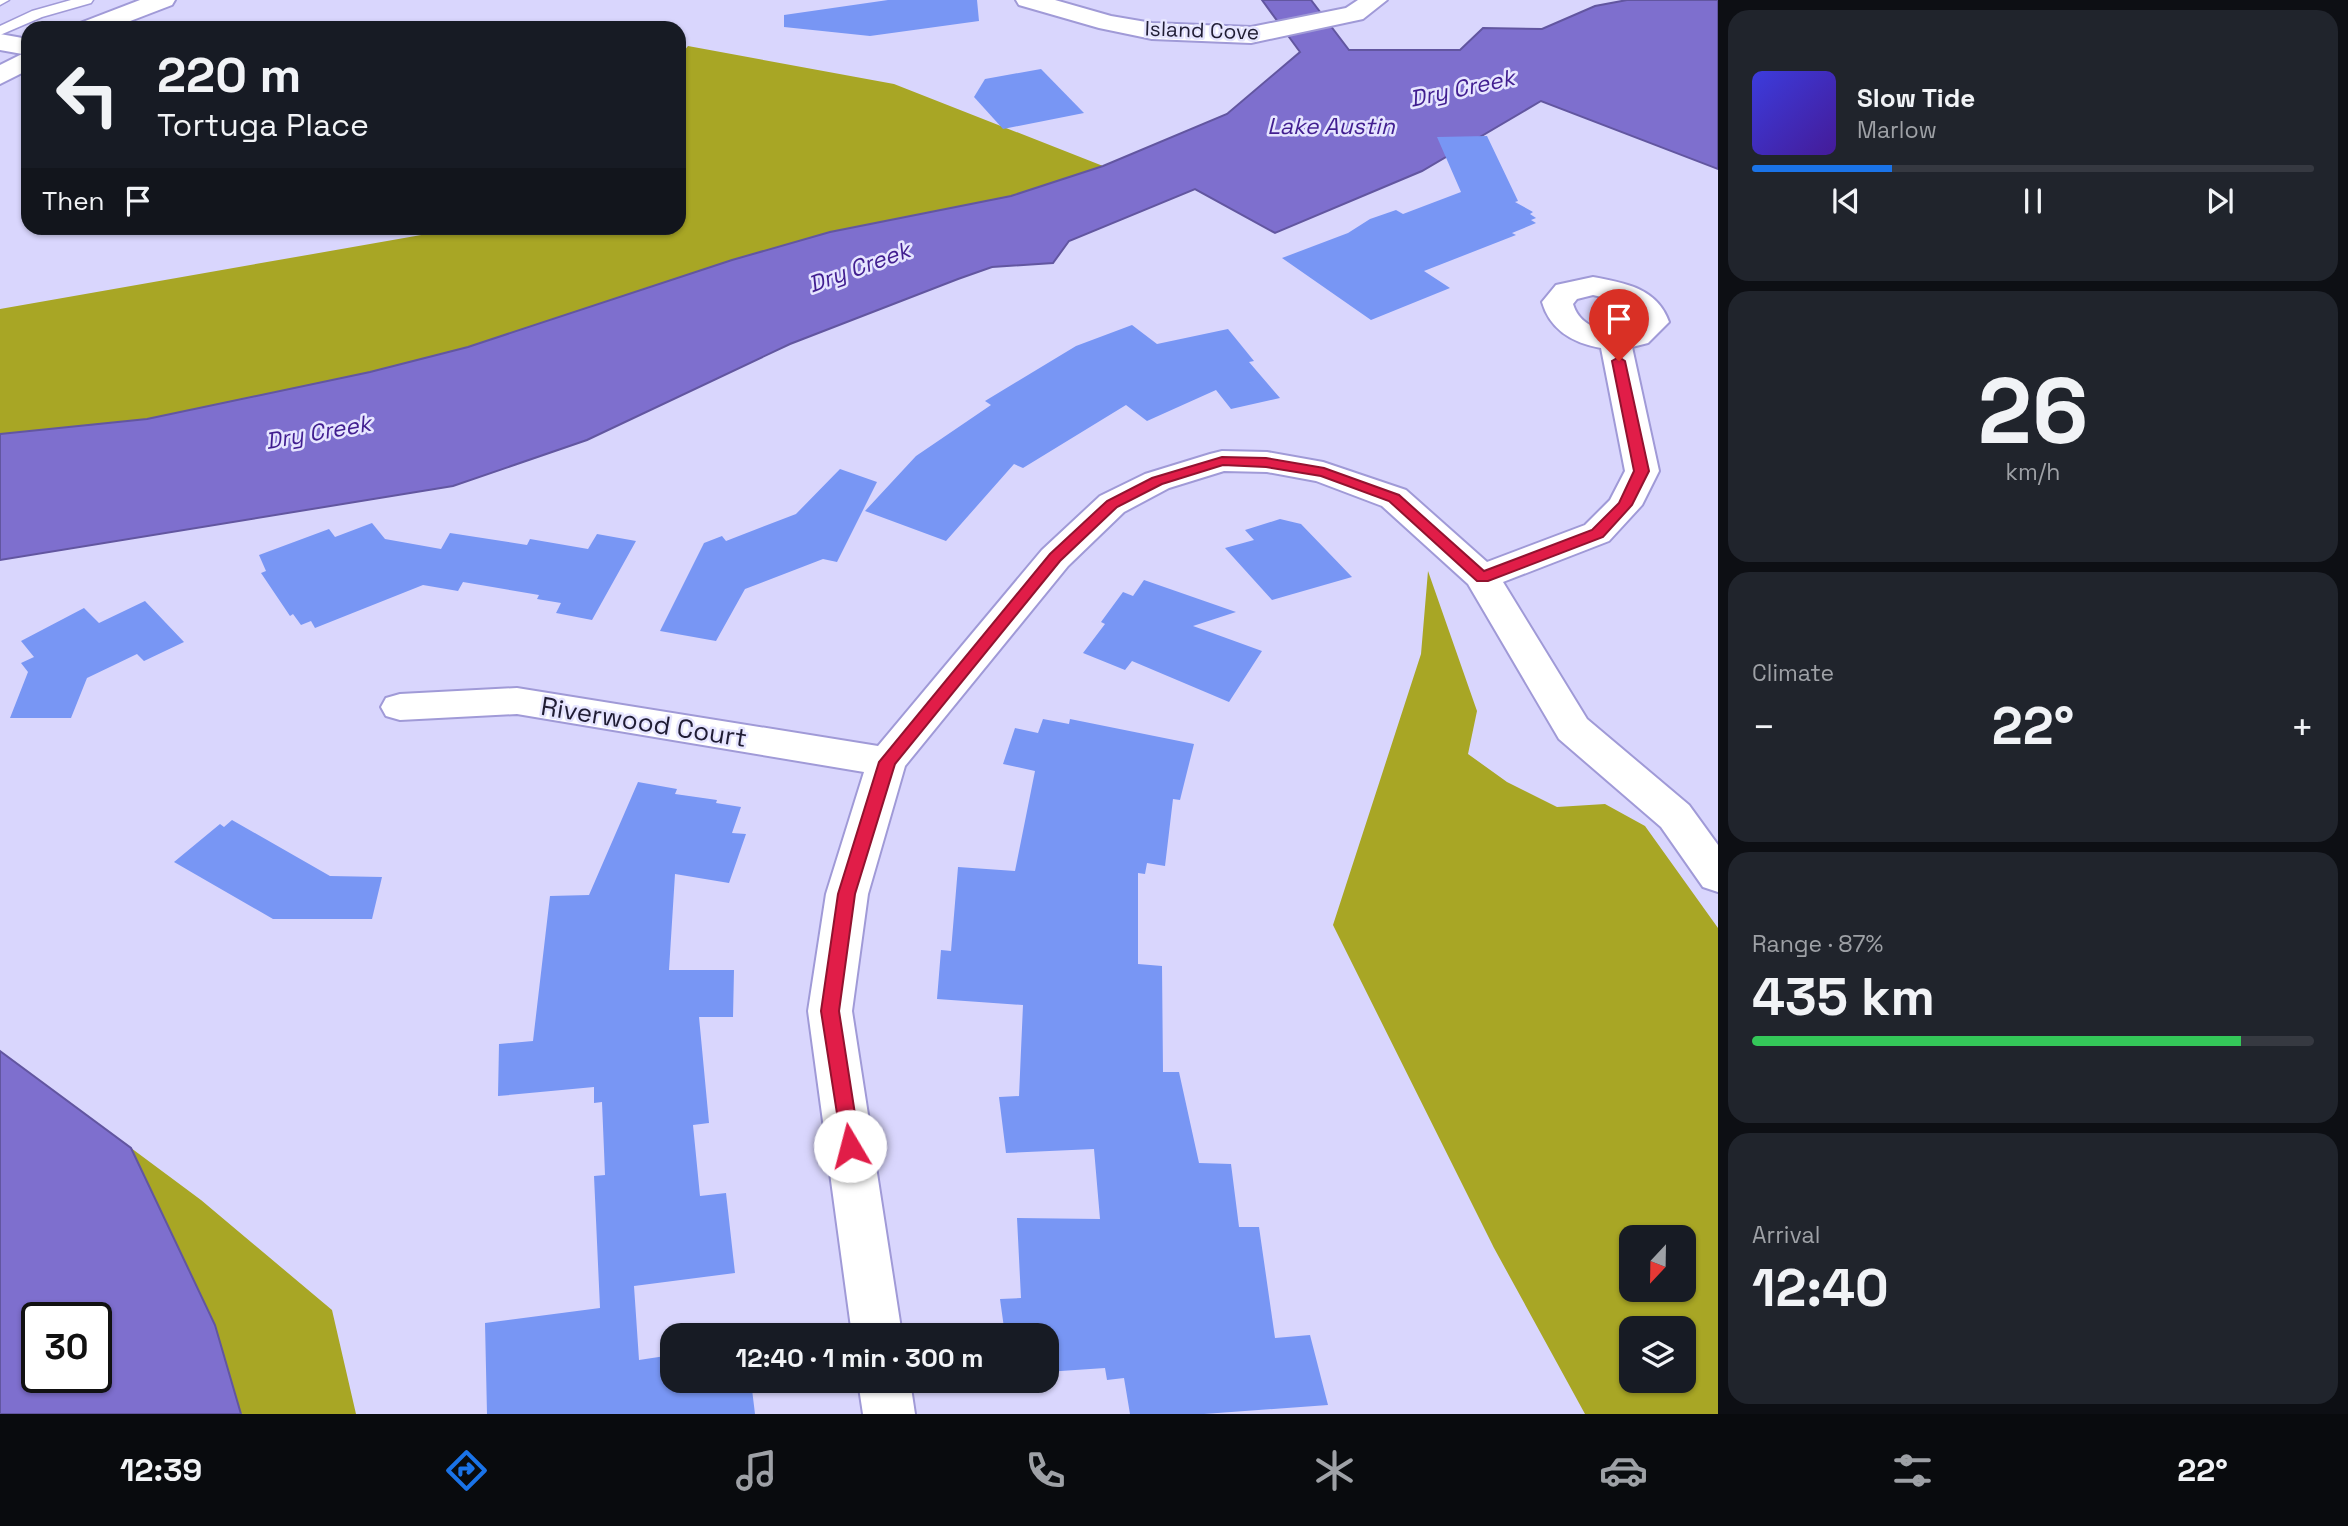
<!DOCTYPE html>
<meta charset="utf-8">
<style>
:root{--surface:#171b24;--page:#20242c;--text:#f1f3f6;--muted:#9ea1a6;--line:#363941;--accent:#1a73e8}
body{margin:0;font-family:"Space Grotesk",sans-serif;background:var(--page);color:var(--text);height:100vh;display:flex;flex-direction:column;font-size:26px;white-space:nowrap}
*{box-sizing:border-box;margin:0}
p{font-size:23px;color:var(--muted)}
.icon{flex:none;width:38px;height:38px;fill:none;stroke:currentColor;stroke-width:2;stroke-linecap:round;stroke-linejoin:round}
.map{position:relative;flex:1;overflow:hidden}
.details{display:flex;flex-direction:column;gap:10px;padding:10px;background:#0d0f14;width:630px}
.details>*{flex:none}
.banner{position:absolute;left:21px;top:21px;width:665px;height:214px;border-radius:21px;box-shadow:0 2px 5px #0004;background:#171b24;color:var(--text);overflow:hidden}
.needle{width:46px;rotate:202deg}
.buttons{position:absolute;left:1619px;top:1225px;display:grid;gap:14px}
.buttons a{display:grid;place-items:center;width:77px;height:77px;border-radius:14px;background:var(--surface);box-shadow:0 2px 5px #0004;font-size:35px}
.speed{position:absolute;left:21px;top:1302px;display:flex;gap:14px;font-size:35px;font-weight:700;text-align:center}
.speed>*{display:grid;place-content:center;width:91px;height:91px;border-radius:50%;background:var(--surface);box-shadow:0 2px 5px #0004;line-height:1}
.speed .limit{border:4px solid #111;border-radius:10px;background:#fff;color:#111}
.pin{position:absolute;display:grid;place-items:center;width:60px;height:60px;color:#fff;margin:-72px -30px;border-radius:50% 50% 50% 0;rotate:-45deg;box-shadow:0 0 7px #0007}
.pin .icon{rotate:45deg}
.me{position:absolute;width:77px;margin:-38px;rotate:352deg;stroke-linejoin:round;filter:drop-shadow(0 0 5px #0008)}
.turn{display:flex;align-items:center;gap:24px;height:147px;padding:0 21px;font-size:32px}
.turn .icon{width:91px;height:91px;stroke-width:2.5}
.turn b{display:block;font-size:49px;line-height:60px}
.then{display:flex;align-items:center;height:66px;padding:0 21px;background:#0003;gap:14px;font-size:26px}
.big{font-size:52px;font-weight:800;line-height:1.1}
.details .widget{flex:1;display:flex;flex-direction:column;justify-content:center;gap:10px;min-width:0;padding:0 24px;border-radius:21px;background:var(--page)}
.details .dial{align-items:center;gap:0}
.dial b{font-size:91px;line-height:1}
.song{display:flex;align-items:center;gap:21px}
.cover{width:84px;height:84px;border-radius:10px;background:linear-gradient(135deg,hsl(240 70% 55%),hsl(260 70% 35%))}
.played{height:7px;border-radius:4px;background:linear-gradient(90deg,var(--accent) 25%,var(--line) 25%)}
.keys{display:flex;justify-content:space-around;direction:ltr}
.heat{display:flex;justify-content:space-between;align-items:center;font-size:38px;direction:ltr}
.charge{height:10px;border-radius:5px;background:linear-gradient(90deg,#34c759 87%,var(--line) 0)}
.trip{position:absolute;left:660px;top:1323px;width:399px;height:70px;border-radius:21px;background:var(--surface);box-shadow:0 2px 5px #0004;font-weight:800;line-height:70px;text-align:center}
.dock{display:flex;height:112px;justify-content:space-around;align-items:center;background:#090b0e;color:var(--muted)}
.dock .icon{width:49px;height:49px}
.dock .on{color:var(--accent)}
.dock b{font-size:32px;color:var(--text)}
main{display:flex;flex:1;min-height:0}
.map>svg:first-child{display:block}
</style>
<main>
<div class="map">
<svg width="1718" height="1414" viewBox="0 0 1718 1414">
<rect width="100%" height="100%" fill="#d9d6fd"/>
<!-- forest -->
<g fill="#a8a625" fill-rule="evenodd">
<polygon points="688,46 894,84 1103,166 1011,196 830,232 732,260 468,347 370,372 147,419 0,434 0,309 461,228 679,228 679,57"/>
<path d="M1428 571 1477 711 1468 754 1507 782 1557 807 1605 804 1645 826 1718 928V1414H1585L1494 1248 1333 925 1421 654ZM1631 1237H1684V1290H1631ZM1631 1328H1684V1381H1631Z"/>
<polygon points="131,1148 201,1200 332,1310 356,1414 241,1414 215,1325"/>
</g>
<!-- water -->
<g fill="#7e6fce" stroke="#6256a0" stroke-width="2" fill-rule="evenodd">
<polygon points="1262,0 1311,0 1349,50 1460,50 1483,28 1542,29 1595,6 1627,0 1718,0 1718,169 1541,101 1422,171 1275,233 1195,189 1069,241 1053,263 992,267 958,279 790,344 587,440 453,486 0,560 0,434 147,419 370,372 468,347 732,260 830,232 1011,196 1103,166 1227,114 1300,52"/>
<path d="M0 1051 131 1148 215 1325 241 1414H0ZM37 1318H96V1377H37Z"/>
</g>
<!-- building -->
<g fill="#7896f4">
<polygon points="888,0 977,0 979,21 870,36 784,27 784,15"/>
<polygon points="1041,69 1084,113 1003,129 974,97 985,79"/>
<polygon points="1487,136 1518,201 1515,202 1533,212 1530,214 1536,218 1531,220 1536,223 1512,233 1516,235 1424,271 1450,288 1371,320 1282,258 1348,233 1370,219 1396,210 1403,214 1461,192 1437,137"/>
<polygon points="1132,325 1157,344 1228,329 1254,361 1249,362 1280,398 1231,409 1216,390 1147,421 1126,405 1023,468 1014,464 946,541 865,511 916,456 991,405 985,401 1076,346"/>
<polygon points="840,469 877,482 837,562 823,559 745,589 716,641 660,631 704,543 722,536 726,541 796,514"/>
<polygon points="1280,519 1301,524 1352,577 1272,600 1225,548 1254,540 1245,530"/>
<polygon points="372,523 385,539 441,549 450,533 527,545 530,539 588,549 597,534 636,541 592,620 556,613 561,603 537,599 539,595 463,582 458,591 423,585 315,628 311,621 301,625 293,614 290,616 261,573 266,571 259,555 329,529 335,537"/>
<polygon points="1144,580 1236,612 1193,626 1262,651 1229,702 1132,661 1125,670 1083,653 1105,624 1101,622 1123,592 1133,596"/>
<polygon points="145,601 184,642 144,661 137,654 87,678 71,718 10,718 28,672 21,663 34,657 21,641 84,608 99,623"/>
<polygon points="1043,719 1069,724 1070,719 1194,744 1180,800 1173,799 1165,866 1147,863 1145,874 1138,873 1138,964 1162,966 1163,1072 1179,1072 1199,1163 1231,1164 1239,1227 1259,1227 1275,1338 1310,1335 1328,1405 1204,1414 1130,1414 1124,1378 1107,1380 1105,1368 1046,1372 1046,1335 1005,1335 1000,1299 1021,1298 1017,1218 1100,1219 1094,1149 1006,1153 999,1097 1019,1096 1023,1005 937,999 941,950 951,951 958,867 1015,871 1035,771 1003,764 1015,728 1038,733"/>
<polygon points="638,782 677,789 675,794 717,800 716,803 741,807 732,833 746,834 729,883 675,874 669,970 734,970 733,1017 699,1017 709,1123 693,1125 700,1196 726,1193 735,1273 634,1286 639,1360 672,1355 672,1381 751,1381 755,1414 487,1414 485,1323 600,1308 594,1176 605,1175 602,1102 594,1103 594,1087 498,1096 499,1044 533,1041 550,896 589,895"/>
<polygon points="232,820 330,876 382,877 372,919 273,919 174,862 220,824 224,827"/>
</g>
<g fill="none" stroke-linecap="round" stroke-linejoin="round">
<defs>
<g id="service">
<polygon points="0,0 9,0 0,5"/>
<polygon points="71,0 93,0 91,3 42,17 0,35 0,26 32,11"/>
</g>
<g id="minor">
<polygon points="1016,0 1055,0 1111,16 1152,23 1251,27 1346,8 1358,0 1387,0 1363,19 1251,43 1152,39 1099,28 1019,5"/>
<polygon points="0,34 28,39 28,55 0,50"/>
<path d="M1593 277C1625 283 1657 288 1669 322L1648 343 1632 347 1659 471 1642 505 1609 541 1503 582 1587 719 1689 805 1718 845V892L1703 887 1661 827 1559 739 1468 584 1382 506 1316 481 1267 472 1224 471 1169 488 1124 512 1068 566 905 766 868 894 852 1011 902 1335H852L808 1011 826 894 864 772 517 714 400 720 386 716 381 707 386 698 400 694 517 688 878 746 1042 550 1100 496 1145 474 1210 454 1222 451 1267 452 1323 462 1406 490 1487 562 1585 525 1610 500 1625 471 1601 348C1573 343 1550 330 1542 302L1556 285ZM1593 295C1610 299 1631 302 1637 320 1616 338 1581 331 1573 304L1577 299Z"/>
<polygon points="858,1381 910,1381 915,1414 863,1414"/>
</g>
<g id="tertiary">
<polygon points="140,0 175,0 172,5 112,28 76,28 80,23"/>
<polygon points="28,51 28,70 0,84 0,65"/>
</g>
</defs>
<!-- service casing -->
<use href="#service" stroke="#a09ad7" stroke-width="3"/>
<!-- minor casing -->
<use href="#minor" stroke="#a09ad7" stroke-width="4"/>
<!-- tertiary casing -->
<use href="#tertiary" stroke="#a09ad7" stroke-width="4"/>
<!-- service -->
<use href="#service" fill="#fff" fill-rule="evenodd"/>
<!-- minor -->
<use href="#minor" fill="#fff" fill-rule="evenodd"/>
<!-- tertiary -->
<use href="#tertiary" fill="#fff" fill-rule="evenodd"/>
</g>
<!-- route -->
<polygon fill="#e11d48" stroke="#92132f" stroke-width="2" points="1619,357 1625,361 1649,471 1632,505 1603,537 1488,581 1477,581 1389,501 1321,476 1266,467 1223,465 1162,484 1117,507 1060,561 895,764 855,894 839,1011 860,1146 857,1152 850,1154 843,1152 821,1011 838,894 879,762 1050,554 1107,501 1152,478 1222,457 1266,458 1324,468 1399,495 1484,571 1592,530 1619,503 1634,471 1612,361"/>
<g text-anchor="middle" dominant-baseline="central" stroke-width="5" stroke-linejoin="round" paint-order="stroke">
<!-- far-street labels -->
<g font-size="21" fill="#201d34" stroke="#e6e5ff">
<text transform="translate(1202 30) rotate(2)">Island Cove</text>
</g>
<!-- far-water labels -->
<g font-size="23" font-style="italic" fill="#411e90" stroke="#e6e5ff">
<text transform="translate(1462 88) rotate(-12)">Dry Creek</text>
<text x="1331" y="126">Lake Austin</text>
<text transform="translate(859 267) rotate(-20)">Dry Creek</text>
<text transform="translate(318 432) rotate(-10)">Dry Creek</text>
</g>
<!-- street labels -->
<g font-size="26" fill="#201d34" stroke="#e6e5ff">
<text transform="translate(644 722) rotate(9)">Riverwood Court</text>
</g>
</g>
</svg>
<div class="buttons">
<a><svg class="needle" viewBox="-14 -14 28 28"><path d="M0-13l5 13h-10z" fill="#e53935"/><path d="M0 13l5-13h-10z" fill="#9ea1a6"/></svg></a>
<a><svg class="icon" aria-label="layers" viewBox="0 0 24 24"><path d="M12 4l9 5-9 5-9-5zM3 14l9 5 9-5"/></svg></a>
</div>
<div class="speed"><div class="limit">30</div></div>
<div class="pin" style="left:1619px;top:361px;background:#d93025"><svg class="icon" aria-label="arrive" viewBox="0 0 24 24"><path d="M6 21V4h12l-3 4 3 4H6"/></svg></div>
<svg class="me" style="left:850px;top:1146px" viewBox="-20 -20 40 40"><circle r="19" fill="#fff"/><path d="M0-13L10 11 0 6-10 11z" fill="#e11d48"/></svg>
<div class="trip">12:40 · 1 min · 300 m</div>
<div class="banner">
<div class="turn"><svg class="icon" aria-label="left" viewBox="0 0 24 24"><path d="M17 20v-9H6M10 6l-5 5 5 5"/></svg><div><b>220 m</b>Tortuga Place</div></div>
<div class="then">Then<svg class="icon" aria-label="arrive" viewBox="0 0 24 24"><path d="M6 21V4h12l-3 4 3 4H6"/></svg></div>
</div>
</div>
<section class="details">
<div class="widget">
<div class="song"><i class="cover"></i><div><b>Slow Tide</b><p>Marlow</p></div></div>
<div class="played"></div>
<div class="keys"><svg class="icon" aria-label="previous" viewBox="0 0 24 24"><path d="M18 5L8 12l10 7zM5 5v14"/></svg><svg class="icon" aria-label="pause" viewBox="0 0 24 24"><path d="M8 5v14M16 5v14"/></svg><svg class="icon" aria-label="next" viewBox="0 0 24 24"><path d="M6 5l10 7-10 7zM19 5v14"/></svg></div>
</div>
<div class="widget dial"><b>26</b><p>km/h</p></div>
<div class="widget"><p>Climate</p>
<div class="heat"><a>−</a><b class="big">22°</b><a>+</a></div>
</div>
<div class="widget"><p>Range · 87%</p><b class="big">435 km</b><div class="charge"></div></div>
<div class="widget"><p>Arrival</p><b class="big">12:40</b></div>
</section>
</main>
<nav class="dock">
<b>12:39</b>
<svg class="icon on" aria-label="directions" viewBox="0 0 24 24"><path d="M12 3l9 9-9 9-9-9zM9 14v-3h6M13 9l2 2-2 2"/></svg>
<svg class="icon" aria-label="music" viewBox="0 0 24 24"><path d="M9 18V5l10-2v13"/><circle cx="6" cy="18" r="3"/><circle cx="16" cy="16" r="3"/></svg>
<svg class="icon" aria-label="phone" viewBox="0 0 24 24"><path d="M5 4h4l2 5-3 2q2 4 5 5l2-3 5 2v4C11 20 4 13 5 4z"/></svg>
<svg class="icon" aria-label="climate" viewBox="0 0 24 24"><path d="M12 3v18M4 7l16 10M4 17L20 7"/></svg>
<svg class="icon" aria-label="car" viewBox="0 0 24 24"><path d="M5 17H2v-5l4-1 3-4h7l3 4 3 1v5h-3M9 17h6M6 11h13"/><circle cx="7" cy="17" r="2"/><circle cx="17" cy="17" r="2"/></svg>
<svg class="icon" aria-label="filters" viewBox="0 0 24 24"><path d="M4 7h16M4 17h16"/><circle cx="9" cy="7" r="2"/><circle cx="15" cy="17" r="2"/></svg>
<b>22°</b>
</nav>
